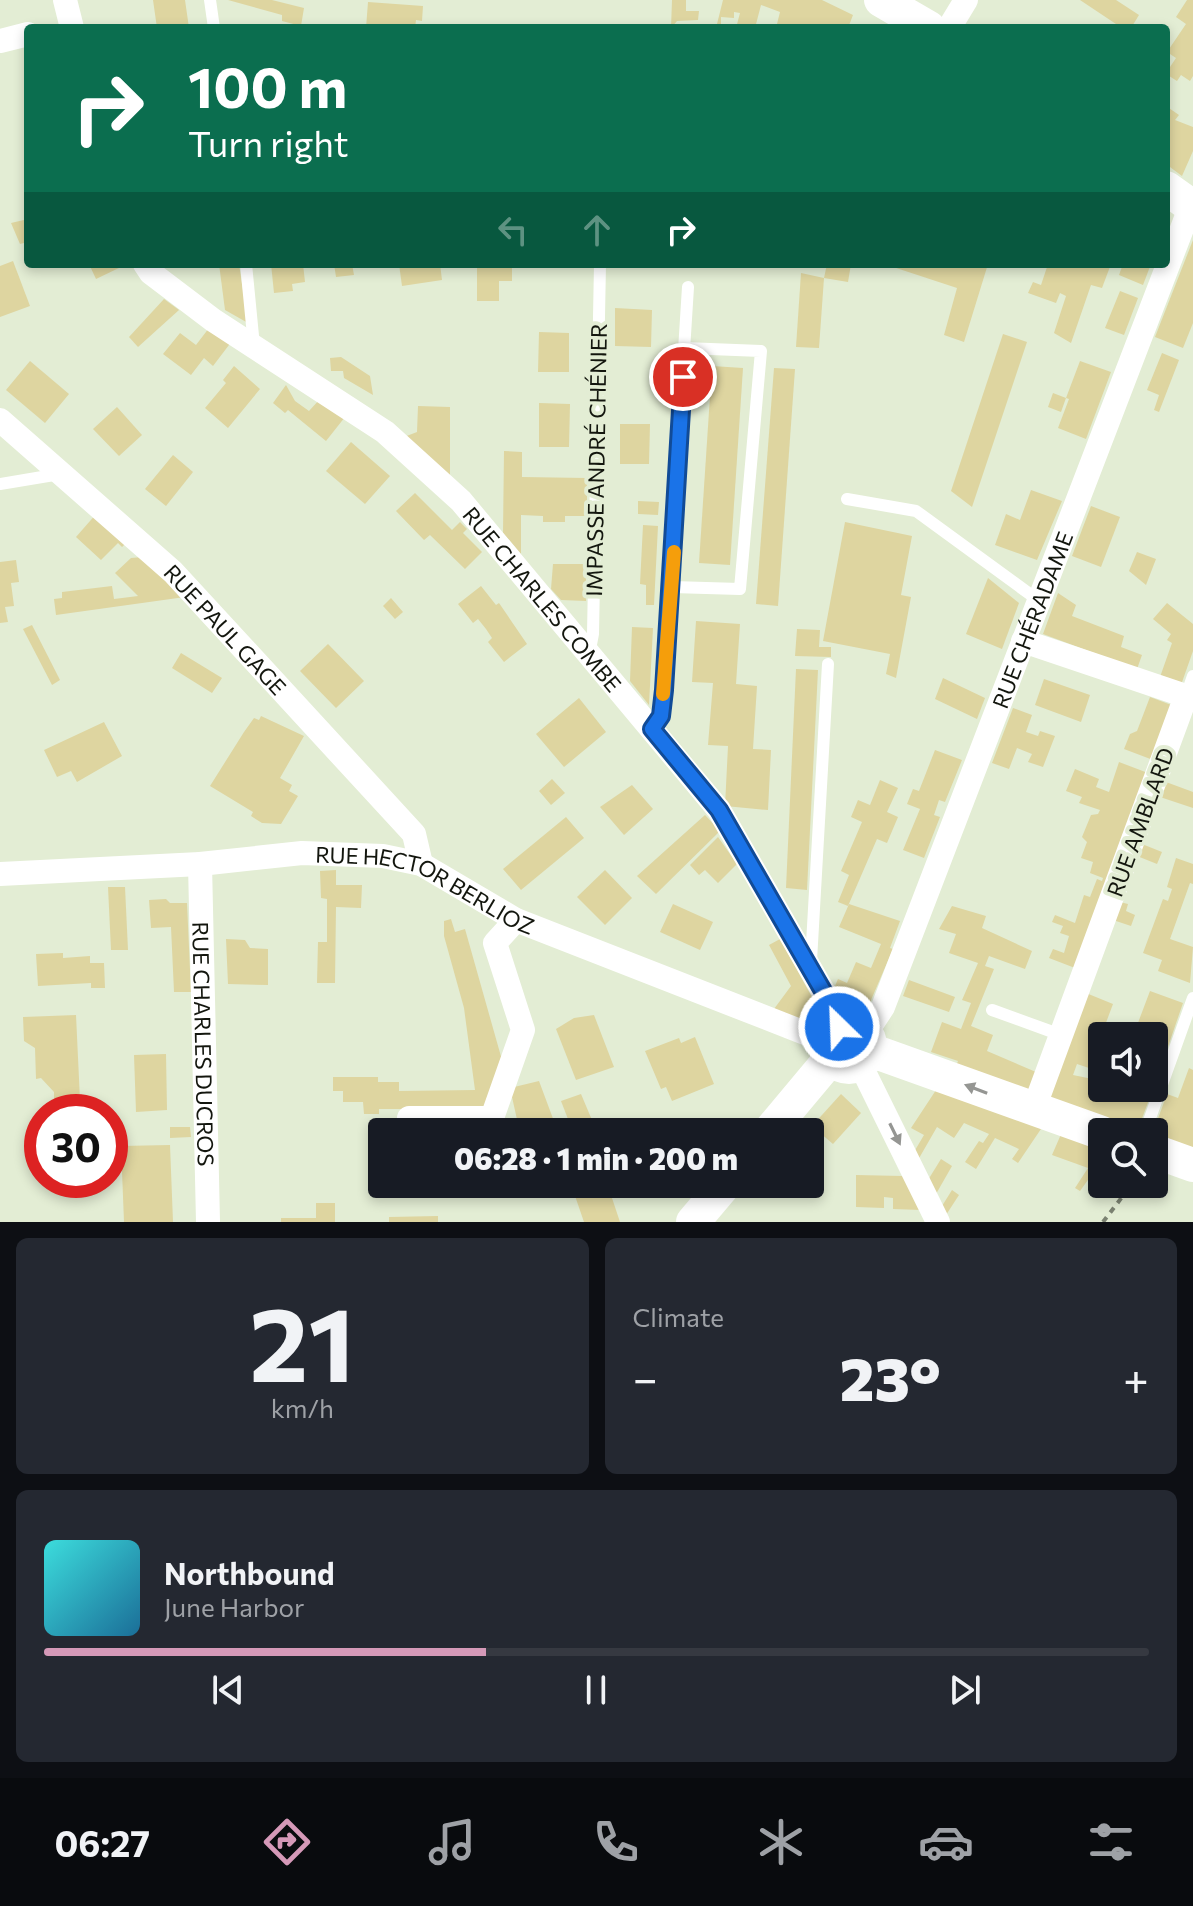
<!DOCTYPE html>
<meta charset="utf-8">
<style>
:root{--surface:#171b24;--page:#242831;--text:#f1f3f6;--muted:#9ea1a6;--line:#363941;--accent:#d599b8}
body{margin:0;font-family:Commissioner,sans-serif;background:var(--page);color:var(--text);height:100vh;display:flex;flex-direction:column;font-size:30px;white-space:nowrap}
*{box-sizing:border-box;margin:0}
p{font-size:26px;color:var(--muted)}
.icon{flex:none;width:44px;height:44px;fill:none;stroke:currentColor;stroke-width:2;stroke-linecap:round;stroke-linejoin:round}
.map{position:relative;height:1222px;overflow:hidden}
.drawer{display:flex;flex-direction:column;gap:16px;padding:16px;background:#0d0f14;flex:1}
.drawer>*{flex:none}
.top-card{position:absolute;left:24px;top:24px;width:1146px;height:244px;border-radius:8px;box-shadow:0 4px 12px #0003;background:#0b6e4f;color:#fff;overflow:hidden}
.controls{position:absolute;left:1088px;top:1022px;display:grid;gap:16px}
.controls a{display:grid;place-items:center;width:80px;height:80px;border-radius:8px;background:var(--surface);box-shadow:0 4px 12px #0003;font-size:40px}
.speed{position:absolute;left:24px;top:1094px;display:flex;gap:16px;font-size:40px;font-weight:700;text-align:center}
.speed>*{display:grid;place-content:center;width:104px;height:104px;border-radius:50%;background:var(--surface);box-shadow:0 4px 12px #0003;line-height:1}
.speed .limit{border:12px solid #d22;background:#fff;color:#111}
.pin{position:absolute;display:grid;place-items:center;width:68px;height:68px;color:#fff;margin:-34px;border:4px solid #fff;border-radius:50%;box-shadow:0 2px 8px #0007}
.me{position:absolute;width:88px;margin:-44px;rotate:336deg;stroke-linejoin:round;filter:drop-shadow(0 0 6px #0008)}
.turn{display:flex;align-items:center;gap:28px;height:168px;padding:0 32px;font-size:36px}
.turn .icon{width:104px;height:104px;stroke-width:2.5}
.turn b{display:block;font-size:56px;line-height:68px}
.lanes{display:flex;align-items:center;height:76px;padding:0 32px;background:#0003;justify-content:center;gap:40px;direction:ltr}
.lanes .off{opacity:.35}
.big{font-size:60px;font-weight:800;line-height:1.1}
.drawer .widget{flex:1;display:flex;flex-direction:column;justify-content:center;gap:12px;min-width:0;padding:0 28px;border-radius:12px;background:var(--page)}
.drawer .dial{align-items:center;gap:0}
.dial b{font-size:104px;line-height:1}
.song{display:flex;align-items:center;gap:24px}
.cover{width:96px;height:96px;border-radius:12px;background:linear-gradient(135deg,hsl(180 70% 55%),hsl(200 70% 35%))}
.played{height:8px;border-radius:4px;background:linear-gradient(90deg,var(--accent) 40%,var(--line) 40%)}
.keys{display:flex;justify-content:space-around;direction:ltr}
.heat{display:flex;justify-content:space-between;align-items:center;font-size:44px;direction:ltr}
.drawer .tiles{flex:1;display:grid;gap:16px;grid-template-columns:1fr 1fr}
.widget:last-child{grid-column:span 2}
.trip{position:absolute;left:368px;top:1118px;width:456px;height:80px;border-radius:8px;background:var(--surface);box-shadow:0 4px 12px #0003;font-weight:800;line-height:80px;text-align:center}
.menu{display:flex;height:128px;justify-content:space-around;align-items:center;background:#090b0e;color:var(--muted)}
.menu .icon{width:56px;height:56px}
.menu .current{color:var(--accent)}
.menu b{font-size:36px;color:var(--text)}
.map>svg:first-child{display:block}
</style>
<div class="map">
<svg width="1193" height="1222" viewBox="0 0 1193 1222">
<rect width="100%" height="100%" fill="#e3edd4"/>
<!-- building -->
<g fill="#ded5a0">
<polygon points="153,0 185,0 189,28 157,28"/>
<polygon points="228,0 272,0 304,8 301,26 282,21 282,15"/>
<polygon points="672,0 686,0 686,11 699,11 698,20 677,21 671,28"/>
<polygon points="723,0 822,0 853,15 848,28 776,28 780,12 761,5 755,28 736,28 740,13 734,12 734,18 721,17 721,28 716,28"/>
<polygon points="1080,0 1116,0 1139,15 1131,28 1122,28"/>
<polygon points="1187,0 1193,0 1193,76 1190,81 1181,75 1177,81 1166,74 1166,64 1170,67 1176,58 1167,52 1186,24 1176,17"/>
<polygon points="368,2 423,6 422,21 416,20 415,28 366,28"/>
<polygon points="1166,106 1179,115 1175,120 1193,127 1193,151 1182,176 1166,164"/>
<polygon points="28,219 28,242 20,244 11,223"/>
<polygon points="1193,240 1193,323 1183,348 1155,337"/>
<polygon points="13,261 30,306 0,317 0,266"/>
<polygon points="89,264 120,264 121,267 96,279"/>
<polygon points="219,264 239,264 248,323 225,310"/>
<polygon points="271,264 303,264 305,282 292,284 293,291 274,293"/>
<polygon points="334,264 352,264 354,275 336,277"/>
<polygon points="399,264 440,264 442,280 402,286"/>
<polygon points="477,264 512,264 512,281 499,281 499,301 477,301"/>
<polygon points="827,264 851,264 848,282 824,278"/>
<polygon points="884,264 988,264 964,342 944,335 957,288"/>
<polygon points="1048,264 1111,264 1102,288 1091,285 1071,343 1054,333 1066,296 1060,293 1056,303 1028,293 1033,282 1041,285"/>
<polygon points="1123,264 1151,264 1143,285 1119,275"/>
<polygon points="801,273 824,278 819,348 796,347"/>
<polygon points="1120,291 1138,298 1124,335 1105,328"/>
<polygon points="164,299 179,310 138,347 129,337"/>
<polygon points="615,308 652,310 651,347 615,346"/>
<polygon points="209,328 232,341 213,366 204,358 191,375 163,354 180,333 196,345"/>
<polygon points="539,332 569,333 569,372 538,372"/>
<polygon points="1003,334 1027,342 972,507 951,491"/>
<polygon points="1162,353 1179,360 1159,412 1154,410 1159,395 1147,390"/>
<polygon points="341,357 370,376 373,395 344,378 343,371 331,371 330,358"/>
<polygon points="30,361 69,394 45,423 6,390"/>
<polygon points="1080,361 1111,372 1086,439 1058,428 1069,399 1066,398 1061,412 1048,407 1053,393 1066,398"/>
<polygon points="234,366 260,389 228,428 205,408 226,383 223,380"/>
<polygon points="712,366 743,368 730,565 699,563"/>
<polygon points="774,368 795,369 778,606 756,604"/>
<polygon points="286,385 295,401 309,411 320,399 345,417 326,441 288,410 285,413 273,403"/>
<polygon points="539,403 570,404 569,447 539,447"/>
<polygon points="418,406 450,407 450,479 404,437 417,432"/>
<polygon points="117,407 142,435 119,456 93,429"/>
<polygon points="620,424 650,424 649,464 620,464"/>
<polygon points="351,442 390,476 365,504 326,471"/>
<polygon points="504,451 522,452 522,477 587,478 587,516 565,516 565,522 543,522 543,516 521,515 521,554 503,533"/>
<polygon points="173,455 193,472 166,506 145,489"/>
<polygon points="1031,490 1062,501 1037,560 995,545 1006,514 1020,520"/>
<polygon points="415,493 452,530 460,522 467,529 463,533 482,552 465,569 430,535 424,540 396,511"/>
<polygon points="638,501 659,502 658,515 638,514"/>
<polygon points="1091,506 1120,517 1101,567 1072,556"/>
<polygon points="97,513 127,542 122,547 118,543 101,560 76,537"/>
<polygon points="845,522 912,536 901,595 911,597 896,678 886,674 890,654 823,641"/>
<polygon points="643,525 658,526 654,605 646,605 646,585 640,584"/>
<polygon points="1137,552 1156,559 1146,585 1129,571"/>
<polygon points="143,557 185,597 56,615 54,599 62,598 62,592 112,586 114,599 138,596 115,573 131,558"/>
<polygon points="16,560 19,582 11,583 14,606 5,607 8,622 0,623 0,562"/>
<polygon points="553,564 586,564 586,601 561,600 551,589"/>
<polygon points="988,578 1019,603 1002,649 966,634"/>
<polygon points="481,586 496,605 499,603 527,644 504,662 488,642 492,638 486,629 478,619 473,623 458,604"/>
<polygon points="1058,593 1076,605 1072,616 1124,636 1121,647 1142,655 1137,669 1043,634"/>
<polygon points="391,598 403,612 395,619 383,606"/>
<polygon points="1167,603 1193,624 1193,651 1181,685 1160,677 1172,643 1167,640 1171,634 1153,619"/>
<polygon points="696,621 740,624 736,684 757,686 753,749 771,750 768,810 725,806 728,746 708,745 713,683 692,682"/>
<polygon points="32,625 60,680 52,685 23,629"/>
<polygon points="632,627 653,628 649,705 630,681"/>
<polygon points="797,629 820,630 819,647 831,647 831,657 795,656"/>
<polygon points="328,644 364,681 336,708 300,671"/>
<polygon points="181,653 222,678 212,693 172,668"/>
<polygon points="796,669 818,670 807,890 786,888"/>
<polygon points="943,678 985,698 977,719 935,699"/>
<polygon points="1044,679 1090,695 1081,722 1035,705"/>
<polygon points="1150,697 1174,706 1153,760 1124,749 1130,734 1137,731"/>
<polygon points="579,698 606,732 564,767 536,734"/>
<polygon points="1013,708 1032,715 1026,732 1038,736 1040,731 1055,736 1043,767 1028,762 1032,754 1017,748 1009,769 992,763"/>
<polygon points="261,716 304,736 280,778 292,785 289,791 298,796 281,824 262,823 251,816 253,812 210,786 244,732 254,718 259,720"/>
<polygon points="104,722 122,756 77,782 71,771 57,777 44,750"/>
<polygon points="935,750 962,760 945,802 939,800 934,815 940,817 924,858 903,850 920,809 907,804 913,789 919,791"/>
<polygon points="1119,762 1148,773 1075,968 1049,958 1053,949 1064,953 1069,936 1060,933 1063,926 1052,922 1055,915 1075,923 1084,895 1090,897 1097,879 1102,881 1103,878 1090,873 1093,862 1081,858 1087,842 1082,837 1091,815 1098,814 1100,810 1079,803 1082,797 1066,791 1075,769 1099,779 1096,787 1109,792"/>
<polygon points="552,779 565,793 551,805 539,791"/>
<polygon points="880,780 898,788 887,812 898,817 887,843 877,839 848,906 838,902 849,875 841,871 862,822 851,817 858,800 870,805"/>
<polygon points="1166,782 1193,792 1193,808 1160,797"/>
<polygon points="632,785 653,809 624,835 600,807"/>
<polygon points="705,815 720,831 656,894 637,876"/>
<polygon points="566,817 584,838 521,890 503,869"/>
<polygon points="718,837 737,864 718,883 705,870 699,875 690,865"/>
<polygon points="1142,844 1162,852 1157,864 1137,856"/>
<polygon points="1176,858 1193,864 1193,884 1190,883 1170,939 1193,947 1190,983 1158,971 1162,960 1143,953 1163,899 1168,901 1172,889 1167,887"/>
<polygon points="336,870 336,885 362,885 361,908 336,907 335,983 317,983 318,942 327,942 327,899 321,898 320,871"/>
<polygon points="605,870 632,898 605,925 577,897"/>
<polygon points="108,887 125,887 128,950 111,950"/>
<polygon points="166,899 170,903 187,903 191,992 174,992 171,927 151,928 149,900"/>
<polygon points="1120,902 1128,904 1126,911 1135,915 1131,926 1113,920"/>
<polygon points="673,904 713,922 700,950 660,932"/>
<polygon points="849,904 900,921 890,948 893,949 868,1007 840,997 835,986 838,979 847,983 856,962 871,968 881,944 839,927"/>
<polygon points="952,906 986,916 982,928 1032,951 1025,969 989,956 985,966 994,969 971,1026 993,1035 987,1051 1036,1072 1028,1095 954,1071 958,1061 931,1052 942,1022 961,1029 971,1003 962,1000 978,963 949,953 956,934 939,929"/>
<polygon points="451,919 455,932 465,929 502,1060 488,1109 379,1109 379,1114 364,1114 363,1102 343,1102 343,1091 333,1091 333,1077 378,1077 378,1082 399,1082 399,1091 475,1090 464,1008 444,936 444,921"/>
<polygon points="226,939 245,940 250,948 268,949 268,985 228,984"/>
<polygon points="780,939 818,1008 813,1024 774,1009 791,986 769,945"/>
<polygon points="63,953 63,958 90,956 90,963 104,963 105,988 91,988 91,983 38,986 36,954"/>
<polygon points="909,980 955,997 949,1012 903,996"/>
<polygon points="1150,991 1183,1003 1161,1067 1154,1065 1154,1036 1133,1036"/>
<polygon points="1086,993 1113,1004 1089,1068 1077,1064 1073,1075 1102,1081 1102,1088 1124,1088 1150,1097 1137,1132 1045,1102"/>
<polygon points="76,1015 80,1100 54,1104 54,1092 41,1078 36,1079 35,1048 24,1041 23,1017"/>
<polygon points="594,1015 614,1067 576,1080 556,1029 574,1018"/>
<polygon points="695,1037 714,1084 672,1101 666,1087 661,1089 645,1051 679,1038 681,1043"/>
<polygon points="166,1054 167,1110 136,1112 134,1055"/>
<polygon points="1189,1068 1193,1070 1193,1152 1154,1139 1153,1132 1167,1094 1178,1098"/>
<polygon points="539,1081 558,1132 498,1132 497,1128 518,1124 510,1088"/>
<polygon points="938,1087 1043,1126 1018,1163 1012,1159 1019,1149 995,1138 976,1169 965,1162 979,1141 983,1143 989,1134 964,1123 954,1138 937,1127 918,1160 914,1152 924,1135 911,1128"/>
<polygon points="581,1094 597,1132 573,1132 561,1101"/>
<polygon points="841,1094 861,1113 833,1144 812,1126"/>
<polygon points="170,1127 190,1127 191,1137 170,1138"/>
<polygon points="1062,1132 1102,1147 1102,1173 1095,1170 1080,1191 1075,1188 1088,1168 1052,1155"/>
<polygon points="170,1145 173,1222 124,1222 121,1146"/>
<polygon points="941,1159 952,1166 936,1194 928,1180"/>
<polygon points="856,1175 903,1176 921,1210 893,1209 893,1198 884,1197 884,1208 856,1207"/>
<polygon points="491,1184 544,1184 545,1185 490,1197"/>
<polygon points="589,1184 614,1184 618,1196 612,1198 620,1222 584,1222 574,1193 590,1188"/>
<polygon points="952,1190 959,1195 946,1215 942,1206"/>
<polygon points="316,1203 335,1203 335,1222 281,1222 281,1218 316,1218"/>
<polygon points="438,1216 438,1222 389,1222 389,1217"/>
</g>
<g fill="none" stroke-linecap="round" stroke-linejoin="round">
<!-- path -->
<polyline stroke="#7b8271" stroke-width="4" stroke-dasharray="6 6" stroke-linecap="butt" points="1103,1222 1132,1184"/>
<!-- lane -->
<g stroke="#fff" stroke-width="12">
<polyline points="210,0 214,28"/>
<polyline points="246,264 254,346"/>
<polyline points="0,484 60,474"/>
<polyline points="847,499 916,511 1038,600"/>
<polyline points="672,587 740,589 761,351 685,348"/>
<polyline points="589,655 593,634 600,264"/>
<polyline points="1186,696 1193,676"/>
<polyline points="652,729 661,716 688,287"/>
<polyline points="811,961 828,664"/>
<polyline points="992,1010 1061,1035"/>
<polyline points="1145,1132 1193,998"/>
</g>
<!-- street -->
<g stroke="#fff" stroke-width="24">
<polyline points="65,0 72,28"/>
<polyline points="949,28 966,0"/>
<polyline points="0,41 28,34"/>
<path id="s1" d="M145 264 151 273 213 320 385 432 461 501 719 810 830 1003 839 1027"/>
<path id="s2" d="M0 420 173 572 414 834 421 864"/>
<polyline points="1023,641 1186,696 1033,1111"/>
<path id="s3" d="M200 864 208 1222"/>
<path id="s4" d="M0 874 200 864 302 853 383 856 421 864 516 920 828 1042"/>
<path id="s5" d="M866 1033 883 1007 1193 200"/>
<polyline points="858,1066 866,1076 938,1222"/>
<polyline points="409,1118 492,1118 523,1030 495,943 516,920"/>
</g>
<!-- secondary -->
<g stroke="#fff" stroke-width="34">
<polyline points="881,0 929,28"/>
<polyline points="1166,188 1193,207"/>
<circle cx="849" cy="1046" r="21"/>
<polyline points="870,1050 1102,1133"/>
<polyline points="769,1132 831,1058"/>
<polyline points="1154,1151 1193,1165"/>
<polyline points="693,1222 725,1184"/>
</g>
</g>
<!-- one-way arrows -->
<defs><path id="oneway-solid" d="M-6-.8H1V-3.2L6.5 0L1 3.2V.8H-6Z" transform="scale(2)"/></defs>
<g fill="#959693">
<use href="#oneway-solid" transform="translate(976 1089) rotate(-159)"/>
<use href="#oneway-solid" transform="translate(895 1134) rotate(64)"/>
</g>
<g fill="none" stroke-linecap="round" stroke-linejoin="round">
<defs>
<polyline id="route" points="683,377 664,690 661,716 652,729 719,810 830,1003 839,1027"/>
</defs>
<!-- route casing -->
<use href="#route" stroke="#114b97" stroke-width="20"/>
<!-- route -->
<use href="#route" stroke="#1a73e8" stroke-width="14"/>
<!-- slow -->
<polyline stroke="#f59e0b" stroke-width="14" points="663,694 674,552"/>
</g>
<g text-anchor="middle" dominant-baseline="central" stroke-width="8" stroke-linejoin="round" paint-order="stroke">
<!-- street labels -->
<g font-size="22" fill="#13160e" stroke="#e3edd4">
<text transform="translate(596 460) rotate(-89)">IMPASSE ANDRÉ CHÉNIER</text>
<text stroke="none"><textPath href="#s1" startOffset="524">RUE CHARLES COMBE</textPath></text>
<text stroke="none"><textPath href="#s5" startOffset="446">RUE CHÉRADAME</textPath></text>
<text stroke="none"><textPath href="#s2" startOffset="308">RUE PAUL GAGE</textPath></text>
<text transform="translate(1140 822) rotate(-70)">RUE AMBLARD</text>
<text stroke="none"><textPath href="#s4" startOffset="434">RUE HECTOR BERLIOZ</textPath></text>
<text stroke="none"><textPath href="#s3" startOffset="180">RUE CHARLES DUCROS</textPath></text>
</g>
</g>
</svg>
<div class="controls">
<a><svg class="icon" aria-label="sound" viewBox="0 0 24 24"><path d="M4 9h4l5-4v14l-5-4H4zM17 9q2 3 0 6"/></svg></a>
<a><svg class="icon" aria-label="search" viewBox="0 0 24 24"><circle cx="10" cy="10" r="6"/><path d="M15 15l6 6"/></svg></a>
</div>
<div class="speed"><div class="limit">30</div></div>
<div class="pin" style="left:683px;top:377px;background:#d93025"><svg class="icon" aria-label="arrive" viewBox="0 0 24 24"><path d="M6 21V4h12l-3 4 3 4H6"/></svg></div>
<svg class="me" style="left:839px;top:1027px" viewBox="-20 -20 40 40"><circle r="17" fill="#1a73e8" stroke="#fff" stroke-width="3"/><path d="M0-11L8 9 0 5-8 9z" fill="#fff"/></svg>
<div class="trip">06:28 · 1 min · 200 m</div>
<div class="top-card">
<div class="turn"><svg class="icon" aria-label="right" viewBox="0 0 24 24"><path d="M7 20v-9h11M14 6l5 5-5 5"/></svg><div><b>100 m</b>Turn right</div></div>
<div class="lanes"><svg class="icon off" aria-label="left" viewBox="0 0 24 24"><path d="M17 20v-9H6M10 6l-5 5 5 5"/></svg><svg class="icon off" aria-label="ahead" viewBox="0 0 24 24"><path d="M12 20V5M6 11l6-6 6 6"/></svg><svg class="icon" aria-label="right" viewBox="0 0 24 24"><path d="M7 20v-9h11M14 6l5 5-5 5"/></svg></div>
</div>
</div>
<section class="drawer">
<div class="tiles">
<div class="widget dial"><b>21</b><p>km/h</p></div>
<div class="widget"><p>Climate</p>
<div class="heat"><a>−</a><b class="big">23°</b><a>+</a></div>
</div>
<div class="widget">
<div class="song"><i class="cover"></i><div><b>Northbound</b><p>June Harbor</p></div></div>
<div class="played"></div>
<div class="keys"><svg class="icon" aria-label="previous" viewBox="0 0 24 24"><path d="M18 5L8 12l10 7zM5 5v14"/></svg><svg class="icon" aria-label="pause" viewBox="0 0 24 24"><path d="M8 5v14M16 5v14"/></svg><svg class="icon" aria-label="next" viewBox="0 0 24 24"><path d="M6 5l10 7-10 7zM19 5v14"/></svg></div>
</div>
</div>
</section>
<nav class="menu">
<b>06:27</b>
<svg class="icon current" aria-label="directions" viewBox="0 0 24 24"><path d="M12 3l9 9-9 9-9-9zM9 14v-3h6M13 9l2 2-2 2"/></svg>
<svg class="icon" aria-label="music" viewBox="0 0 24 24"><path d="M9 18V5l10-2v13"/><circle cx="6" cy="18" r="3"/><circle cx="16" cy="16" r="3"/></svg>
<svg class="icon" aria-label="phone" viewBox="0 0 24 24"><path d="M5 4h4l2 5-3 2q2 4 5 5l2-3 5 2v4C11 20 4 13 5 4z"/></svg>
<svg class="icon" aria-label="climate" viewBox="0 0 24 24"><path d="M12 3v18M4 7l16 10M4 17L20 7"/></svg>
<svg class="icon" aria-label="car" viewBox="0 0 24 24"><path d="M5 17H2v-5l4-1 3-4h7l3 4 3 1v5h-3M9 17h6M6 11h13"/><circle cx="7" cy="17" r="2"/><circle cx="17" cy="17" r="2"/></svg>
<svg class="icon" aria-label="filters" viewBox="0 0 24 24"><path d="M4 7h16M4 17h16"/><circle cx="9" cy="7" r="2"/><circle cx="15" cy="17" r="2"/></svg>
</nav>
